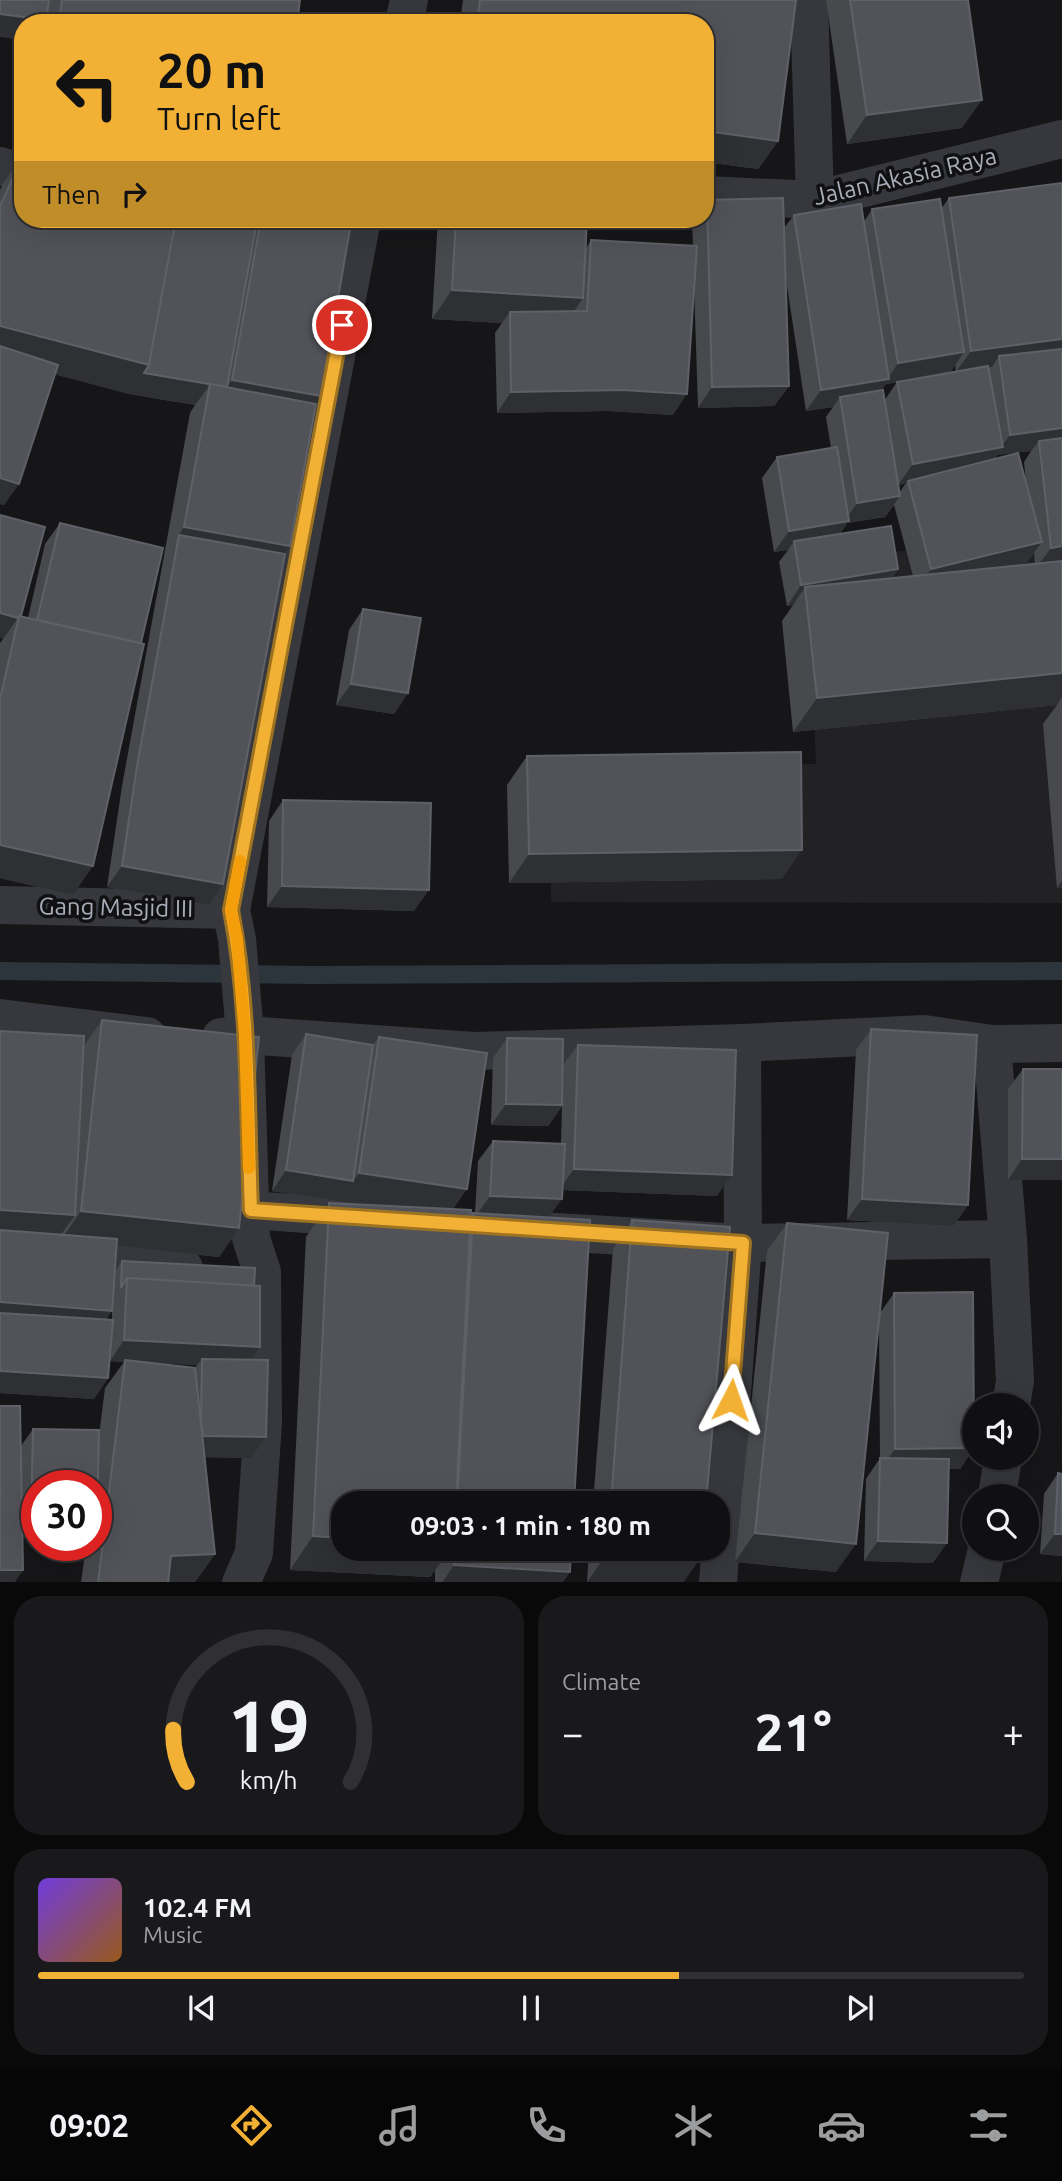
<!DOCTYPE html>
<meta charset="utf-8">
<style>
:root{--surface:#101012;--page:#19191b;--text:#f1f3f6;--muted:#9c9d9f;--line:#303032;--accent:#f2b134}
body{margin:0;font-family:Ubuntu,sans-serif;background:var(--page);color:var(--text);height:100vh;display:flex;flex-direction:column;font-size:26px;white-space:nowrap}
*{box-sizing:border-box;margin:0}
p{font-size:23px;color:var(--muted)}
.icon{flex:none;width:38px;height:38px;fill:none;stroke:currentColor;stroke-width:2;stroke-linecap:round;stroke-linejoin:round}
.map{position:relative;height:1582px;overflow:hidden}
.panel{display:flex;flex-direction:column;gap:14px;padding:14px;background:#09090a;flex:1}
.panel>*{flex:none}
.top-card{position:absolute;left:14px;top:14px;width:700px;height:214px;border-radius:28px;box-shadow:0 7px 28px #0002,0 0 0 2px var(--line);background:#f2b134;color:#111;overflow:hidden}
.controls{position:absolute;left:962px;top:1393px;display:grid;gap:14px}
.controls a{display:grid;place-items:center;width:77px;height:77px;border-radius:50%;background:var(--surface);box-shadow:0 7px 28px #0002,0 0 0 2px var(--line);font-size:35px}
.speed{position:absolute;left:21px;top:1470px;display:flex;gap:14px;font-size:35px;font-weight:700;text-align:center}
.speed>*{display:grid;place-content:center;width:91px;height:91px;border-radius:50%;background:var(--surface);box-shadow:0 7px 28px #0002,0 0 0 2px var(--line);line-height:1}
.speed .limit{border:10px solid #d22;background:#fff;color:#111}
.pin{position:absolute;display:grid;place-items:center;width:60px;height:60px;color:#fff;margin:-30px;border:4px solid #fff;border-radius:50%;box-shadow:0 2px 7px #0007}
.me{position:absolute;width:77px;margin:-38px;rotate:4deg;stroke-linejoin:round;filter:drop-shadow(0 0 5px #0008)}
.turn{display:flex;align-items:center;gap:24px;height:147px;padding:0 28px;font-size:32px}
.turn .icon{width:91px;height:91px;stroke-width:2.5}
.turn b{display:block;font-size:49px;line-height:60px}
.then{display:flex;align-items:center;height:66px;padding:0 28px;background:#0003;gap:14px;font-size:26px}
.big{font-size:52px;font-weight:700;line-height:1.1}
.panel .card{flex:1;display:flex;flex-direction:column;justify-content:center;gap:10px;min-width:0;padding:0 24px;border-radius:28px;background:var(--page)}
.panel .dial{align-items:center;gap:0}
.dial svg{height:182px;overflow:visible;fill:none;stroke:var(--line);stroke-width:7;stroke-linecap:round;text-anchor:middle}
.dial text{fill:var(--text);stroke:none}
.song{display:flex;align-items:center;gap:21px}
.cover{width:84px;height:84px;border-radius:10px;background:linear-gradient(135deg,hsl(260 70% 55%),hsl(30 70% 35%))}
.played{height:7px;border-radius:4px;background:linear-gradient(90deg,var(--accent) 65%,var(--line) 65%)}
.keys{display:flex;justify-content:space-around;direction:ltr}
.heat{display:flex;justify-content:space-between;align-items:center;font-size:38px;direction:ltr}
.panel .tiles{flex:1;display:grid;gap:14px;grid-template-columns:1fr 1fr}
.card:last-child{grid-column:span 2}
.trip{position:absolute;left:331px;top:1491px;width:399px;height:70px;border-radius:28px;background:var(--surface);box-shadow:0 7px 28px #0002,0 0 0 2px var(--line);font-weight:700;line-height:70px;text-align:center}
.tab-bar{display:flex;height:112px;justify-content:space-around;align-items:center;background:#060607;color:var(--muted)}
.tab-bar .icon{width:49px;height:49px}
.tab-bar .active{color:var(--accent)}
.tab-bar b{font-size:32px;color:var(--text)}
.map>svg:first-child{display:block}
</style>
<div class="map">
<svg width="1062" height="1583" viewBox="0 0 1062 1583">
<rect width="100%" height="100%" fill="#161618"/>
<!-- built -->
<polygon fill="#222225" points="1032,532 1062,536 1062,903 551,902 550,760 816,764 808,565"/>
<g fill="none" stroke-linecap="round" stroke-linejoin="round">
<!-- stream -->
<polyline stroke="#2c353c" stroke-width="18" points="0,971 311,975 1062,971"/>
<!-- minor -->
<g stroke="#37383d" stroke-width="38">
<polyline points="809,0 815,200"/>
<polyline points="404,23 409,0"/>
<polyline points="0,166 23,174"/>
<polyline points="705,195 815,200 1062,139"/>
<polyline points="0,905 231,910"/>
<polyline points="0,1018 147,1036"/>
<polyline points="221,1037 245,1035 474,1051 742,1043 924,1034 992,1044 1062,1043"/>
<polyline points="992,1044 1008,1239 1015,1381 1011,1405"/>
<polyline points="251,1210 374,1219"/>
<polyline points="539,1231 743,1243 1008,1239"/>
<polyline points="0,1244 184,1268"/>
<polyline points="997,1496 1003,1458"/>
<polyline points="241,1583 254,1553 263,1423 262,1272 251,1238 245,1035 237,939 231,910 362,219"/>
<polyline points="718,1583 743,1243 742,1043"/>
<polyline points="979,1583 987,1549"/>
</g>
</g>
<!-- wall -->
<g fill="#47494d" fill-rule="evenodd">
<polygon points="0,0 300,0 297,23 23,23"/>
<polygon points="463,0 796,0 778,141 758,169 705,162 705,23 460,23"/>
<polygon points="826,0 968,0 962,128 847,144"/>
<polygon points="23,155 23,219 257,221 258,219 292,219 316,404 290,546 285,554 209,905 107,887 122,786 190,413 195,405 129,394 55,374 4,505 0,504 0,190 4,182"/>
<path d="M1062 183V888H1057L1043 724 1057 705 793 732 782 621 793 605 787 606 779 562 788 550 774 552 762 478 777 457 831 448 826 417 833 407 806 411 786 279 789 386 774 406 698 408 694 284 673 415 609 411 497 413 495 333 502 323 432 319 438 219H587L586 248 591 240 693 246 692 221 694 219H705V202L707 200 784 228 794 215 864 222 872 209H941L949 198ZM955 365 956 372 950 373ZM948 374 897 382 884 401 881 390 886 384ZM1031 451 1024 462 1026 483 995 459 997 455ZM895 468 898 485 906 483 899 493ZM894 505 913 576 892 578 898 569 840 534 847 523 885 517ZM1034 552 1035 564 1014 566 1027 562Z"/>
<polygon points="0,515 21,616 28,618 45,544 60,523 73,895 0,878 0,643 3,639"/>
<polygon points="363,609 408,693 394,714 336,705 349,630"/>
<polygon points="527,756 782,879 509,883 507,785"/>
<polygon points="283,800 414,911 267,907 269,821"/>
<path d="M102 1020 239 1228 219 1257 117 1246 115 1272 122 1261 251 1360 266 1437 251 1458 205 1457 215 1554 195 1582 81 1583 86 1545H96V1486L37 1538H22L23 1570 14 1583H0L21 1446 33 1429 99 1436 105 1388 124 1362 110 1361 108 1378 94 1399 0 1393 84 1046ZM112 1310V1320H106ZM156 1363 197 1365 195 1368Z"/>
<polygon points="871,1029 968,1205 953,1226 847,1220 856,1050"/>
<polygon points="306,1034 373,1045 379,1037 453,1209 471,1217 473,1213 475,1213 478,1161 493,1141 561,1144 562,1106 548,1126 491,1125 493,1058 507,1038 563,1065 578,1045 717,1196 562,1190 549,1218 574,1503 343,1549 571,1549 570,1572 562,1583 435,1583 435,1570 430,1577 290,1570 306,1237 329,1203 361,1205 272,1191 292,1055"/>
<polygon points="1023,1069 1062,1069 1062,1180 1008,1180 1008,1089"/>
<polygon points="632,1220 706,1503 593,1503 613,1249"/>
<polygon points="787,1223 880,1313 894,1293 974,1448 960,1469 949,1469 933,1563 864,1561 866,1479 880,1458 879,1320 836,1572 735,1562 767,1251"/>
<polygon points="1058,1473 1062,1556 1040,1554 1044,1494"/>
<polygon points="589,1549 703,1549 587,1582"/>
</g>
<!-- shaded-wall -->
<g fill="#2f3033">
<polygon points="0,14 46,20 44,23 23,23 23,40 0,37"/>
<polygon points="982,100 962,128 847,144 867,115"/>
<polygon points="705,131 778,141 758,169 705,162"/>
<polygon points="452,290 583,298 563,327 510,312 502,323 432,319"/>
<polygon points="0,326 149,365 210,385 195,405 129,394 0,360"/>
<polygon points="1062,339 1062,358 999,356 992,367 956,372 971,351"/>
<polygon points="964,352 950,373 886,384 874,400 840,397 833,407 806,411 821,390 887,380 898,363"/>
<polygon points="232,380 321,396 301,425 227,387"/>
<polygon points="789,386 774,406 698,408 712,387"/>
<polygon points="623,390 687,394 673,415 609,411 497,413 511,392"/>
<polygon points="1062,428 1062,447 1039,441 1031,451 997,455 988,468 908,481 906,483 898,485 913,464 1000,448 1010,435"/>
<polygon points="0,478 19,484 4,505 0,504"/>
<polygon points="900,496 885,517 847,523 834,542 794,541 788,550 774,552 789,531 844,522 857,503"/>
<polygon points="184,527 290,546 271,575 179,535"/>
<polygon points="1042,542 1027,562 916,590 931,569"/>
<polygon points="1062,546 1062,565 1036,568 1051,548"/>
<polygon points="898,569 883,590 805,587 793,605 787,606 801,585"/>
<polygon points="0,613 18,618 3,639 0,638"/>
<polygon points="1062,673 1062,697 1057,705 793,732 817,698"/>
<polygon points="351,684 408,693 394,714 336,705"/>
<polygon points="0,845 93,866 73,895 0,878"/>
<polygon points="802,850 782,879 509,883 529,854"/>
<polygon points="122,866 223,884 209,905 107,887"/>
<polygon points="1062,880 1062,888 1057,888"/>
<polygon points="282,886 429,890 414,911 267,907"/>
<polygon points="506,1104 562,1105 548,1126 491,1125"/>
<polygon points="1022,1159 1062,1159 1062,1180 1008,1180"/>
<polygon points="574,1169 732,1175 717,1196 559,1190"/>
<polygon points="286,1170 353,1181 359,1173 467,1189 447,1218 272,1191"/>
<polygon points="490,1196 562,1199 547,1220 475,1217"/>
<polygon points="862,1199 968,1205 953,1226 847,1220"/>
<polygon points="0,1210 75,1215 60,1236 0,1232"/>
<polygon points="81,1211 239,1228 219,1257 61,1240"/>
<polygon points="0,1302 112,1311 98,1331 0,1324"/>
<polygon points="124,1340 260,1347 246,1368 202,1359 197,1365 125,1362 125,1360 124,1362 110,1361"/>
<polygon points="0,1371 108,1378 94,1399 0,1393"/>
<polygon points="201,1436 266,1437 251,1458 186,1457"/>
<polygon points="974,1448 960,1469 880,1469 895,1449"/>
<polygon points="31,1517 37,1517 37,1538 17,1538"/>
<polygon points="755,1533 856,1544 836,1572 735,1562"/>
<polygon points="1055,1534 1062,1534 1062,1556 1040,1554"/>
<polygon points="313,1536 343,1538 343,1549 450,1549 430,1577 290,1570"/>
<polygon points="878,1541 947,1543 933,1563 864,1561"/>
<polygon points="215,1554 195,1582 152,1583 171,1556"/>
<polygon points="607,1554 702,1556 683,1583 587,1582"/>
<polygon points="454,1565 570,1572 562,1583 442,1583"/>
<polygon points="0,1570 23,1570 14,1583 0,1583"/>
</g>
<!-- building -->
<g fill="#525359" stroke="#5f6168" stroke-width="2">
<polygon points="0,0 49,0 46,20 0,14"/>
<polygon points="62,0 300,0 297,23 59,23"/>
<polygon points="480,0 796,0 778,141 705,131 705,23 477,23"/>
<polygon points="850,0 968,0 982,100 867,115"/>
<polygon points="23,156 23,219 176,219 149,365 0,326 0,206"/>
<polygon points="1062,183 1062,339 971,351 949,198"/>
<polygon points="783,198 789,386 712,387 707,200"/>
<polygon points="940,199 964,352 898,363 872,209"/>
<polygon points="861,204 889,379 821,390 794,215"/>
<polygon points="176,219 243,219 257,221 227,387 144,373 149,365"/>
<polygon points="261,219 292,219 350,229 321,396 232,380"/>
<polygon points="456,219 587,219 583,298 452,290"/>
<polygon points="591,240 697,246 687,394 623,390 511,392 510,312 587,311"/>
<polygon points="0,346 58,365 19,484 0,478"/>
<polygon points="1062,349 1062,428 1010,435 999,356"/>
<polygon points="988,366 1003,447 913,464 897,382"/>
<polygon points="210,384 316,404 290,546 184,527"/>
<polygon points="883,390 900,496 857,503 840,397"/>
<polygon points="1062,438 1062,546 1051,548 1039,441"/>
<polygon points="837,447 849,521 789,531 777,457"/>
<polygon points="1018,453 1042,542 931,569 908,481"/>
<polygon points="0,515 45,527 21,616 19,616 18,618 0,613"/>
<polygon points="60,523 163,548 141,643 37,620"/>
<polygon points="891,526 898,569 801,585 794,541"/>
<polygon points="179,535 285,554 223,884 122,866 137,766"/>
<polygon points="1062,561 1062,673 817,698 805,587"/>
<polygon points="363,609 421,618 408,693 351,684"/>
<polygon points="19,616 144,644 93,866 0,845 0,699"/>
<polygon points="801,752 802,850 529,854 527,756"/>
<polygon points="283,800 431,803 429,890 282,886"/>
<polygon points="102,1020 259,1037 239,1228 81,1211"/>
<polygon points="871,1029 977,1035 968,1205 862,1199"/>
<polygon points="0,1031 84,1036 75,1215 0,1210"/>
<polygon points="306,1034 373,1045 353,1181 286,1170"/>
<polygon points="379,1037 487,1053 467,1189 359,1173"/>
<polygon points="507,1038 563,1039 562,1105 506,1104"/>
<polygon points="578,1045 736,1050 732,1175 574,1169"/>
<polygon points="1023,1069 1062,1069 1062,1159 1022,1159"/>
<polygon points="493,1141 565,1144 562,1199 490,1196"/>
<polygon points="329,1203 471,1210 456,1503 343,1503 343,1538 313,1536"/>
<polygon points="473,1213 590,1220 574,1503 457,1503"/>
<polygon points="632,1220 730,1227 706,1503 611,1503"/>
<polygon points="787,1223 888,1233 856,1544 755,1533"/>
<polygon points="0,1230 117,1239 112,1311 0,1302"/>
<polygon points="122,1261 255,1268 254,1286 127,1278 121,1288"/>
<polygon points="127,1278 260,1286 260,1347 124,1340"/>
<polygon points="973,1292 974,1448 895,1449 894,1293"/>
<polygon points="0,1313 113,1320 108,1378 0,1371"/>
<polygon points="202,1359 268,1360 266,1437 203,1436 201,1420"/>
<polygon points="125,1360 195,1368 215,1554 171,1556 168,1583 98,1583"/>
<polygon points="0,1406 20,1406 23,1570 0,1570"/>
<polygon points="33,1429 99,1430 97,1519 96,1518 96,1486 37,1486 37,1517 31,1517"/>
<polygon points="880,1458 949,1459 947,1543 878,1541"/>
<polygon points="1058,1473 1062,1474 1062,1534 1055,1534"/>
<polygon points="455,1549 571,1549 570,1572 454,1565"/>
<polygon points="607,1549 703,1549 702,1556 607,1554"/>
</g>
<g fill="none" stroke-linecap="round" stroke-linejoin="round">
<defs>
<path id="route" d="M342 325 231 910C250 1008 247 1111 251 1210L743 1243 731 1400"/>
</defs>
<!-- route casing -->
<use href="#route" stroke="#9d7322" stroke-width="18"/>
<!-- route -->
<use href="#route" stroke="#f2b134" stroke-width="12"/>
<!-- slow -->
<polyline stroke="#f59e0b" stroke-width="12" points="240,861 231,910 237,939 245,1035 249,1168"/>
</g>
<g text-anchor="middle" dominant-baseline="central" stroke-width="7" stroke-linejoin="round" paint-order="stroke">
<!-- street labels -->
<g font-size="24" fill="#a8adb8" stroke="#111113">
<text transform="translate(905 176) rotate(-13)">Jalan Akasia Raya</text>
<text transform="translate(116 907) rotate(1)">Gang Masjid III</text>
</g>
</g>
</svg>
<div class="controls">
<a><svg class="icon" aria-label="sound" viewBox="0 0 24 24"><path d="M4 9h4l5-4v14l-5-4H4zM17 9q2 3 0 6"/></svg></a>
<a><svg class="icon" aria-label="search" viewBox="0 0 24 24"><circle cx="10" cy="10" r="6"/><path d="M15 15l6 6"/></svg></a>
</div>
<div class="speed"><div class="limit">30</div></div>
<div class="pin" style="left:342px;top:325px;background:#d93025"><svg class="icon" aria-label="arrive" viewBox="0 0 24 24"><path d="M6 21V4h12l-3 4 3 4H6"/></svg></div>
<svg class="me" style="left:731px;top:1400px" viewBox="-20 -20 40 40"><path d="M0-17L14 15 0 8-14 15z" fill="#f2b134" stroke="#fff" stroke-width="4"/></svg>
<div class="trip">09:03 · 1 min · 180 m</div>
<div class="top-card">
<div class="turn"><svg class="icon" aria-label="left" viewBox="0 0 24 24"><path d="M17 20v-9H6M10 6l-5 5 5 5"/></svg><div><b>20 m</b>Turn left</div></div>
<div class="then">Then<svg class="icon" aria-label="right" viewBox="0 0 24 24"><path d="M7 20v-9h11M14 6l5 5-5 5"/></svg></div>
</div>
</div>
<section class="panel">
<div class="tiles">
<div class="card dial"><svg viewBox="0 0 100 80">
<path d="M14 69A42 42 0 1 1 86 69"/>
<path d="M14 69A42 42 0 0 1 8 46" stroke="#f2b134"/>
<text x="50" y="56" font-size="32" font-weight="700">19</text>
<text x="50" y="72" font-size="11">km/h</text>
</svg></div>
<div class="card"><p>Climate</p>
<div class="heat"><a>−</a><b class="big">21°</b><a>+</a></div>
</div>
<div class="card">
<div class="song"><i class="cover"></i><div><b>102.4 FM</b><p>Music</p></div></div>
<div class="played"></div>
<div class="keys"><svg class="icon" aria-label="previous" viewBox="0 0 24 24"><path d="M18 5L8 12l10 7zM5 5v14"/></svg><svg class="icon" aria-label="pause" viewBox="0 0 24 24"><path d="M8 5v14M16 5v14"/></svg><svg class="icon" aria-label="next" viewBox="0 0 24 24"><path d="M6 5l10 7-10 7zM19 5v14"/></svg></div>
</div>
</div>
</section>
<nav class="tab-bar">
<b>09:02</b>
<svg class="icon active" aria-label="directions" viewBox="0 0 24 24"><path d="M12 3l9 9-9 9-9-9zM9 14v-3h6M13 9l2 2-2 2"/></svg>
<svg class="icon" aria-label="music" viewBox="0 0 24 24"><path d="M9 18V5l10-2v13"/><circle cx="6" cy="18" r="3"/><circle cx="16" cy="16" r="3"/></svg>
<svg class="icon" aria-label="phone" viewBox="0 0 24 24"><path d="M5 4h4l2 5-3 2q2 4 5 5l2-3 5 2v4C11 20 4 13 5 4z"/></svg>
<svg class="icon" aria-label="climate" viewBox="0 0 24 24"><path d="M12 3v18M4 7l16 10M4 17L20 7"/></svg>
<svg class="icon" aria-label="car" viewBox="0 0 24 24"><path d="M5 17H2v-5l4-1 3-4h7l3 4 3 1v5h-3M9 17h6M6 11h13"/><circle cx="7" cy="17" r="2"/><circle cx="17" cy="17" r="2"/></svg>
<svg class="icon" aria-label="filters" viewBox="0 0 24 24"><path d="M4 7h16M4 17h16"/><circle cx="9" cy="7" r="2"/><circle cx="15" cy="17" r="2"/></svg>
</nav>
